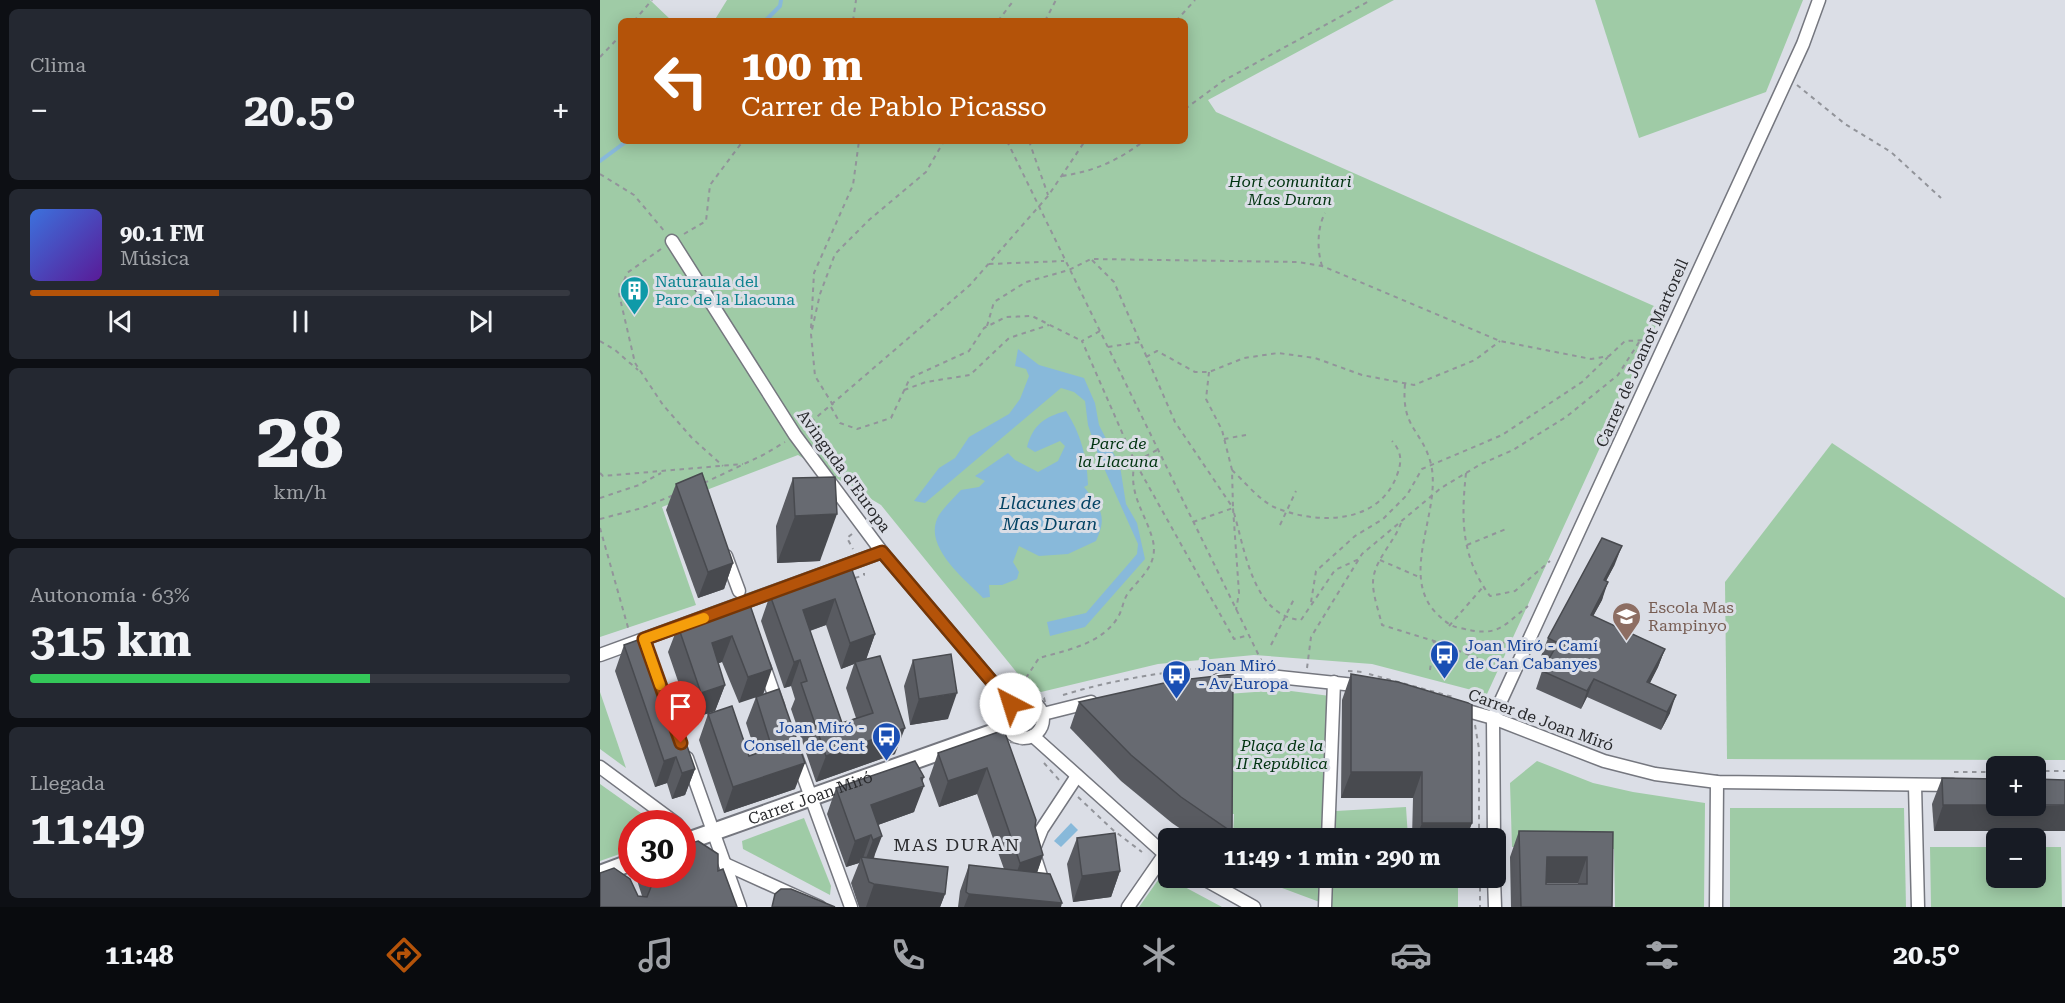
<!DOCTYPE html>
<html lang="es">
<meta charset="utf-8">
<style>
:root{--surface:#171b24;--page:#242831;--text:#f1f3f6;--muted:#9ea1a6;--line:#363941;--accent:#b45309}
body{margin:0;font-family:"Roboto Serif",serif;background:var(--page);color:var(--text);height:100vh;display:flex;flex-direction:column;font-size:22px;white-space:nowrap}
*{box-sizing:border-box;margin:0}
p{font-size:20px;color:var(--muted)}
.icon{flex:none;width:33px;height:33px;fill:none;stroke:currentColor;stroke-width:2;stroke-linecap:round;stroke-linejoin:round}
.map{position:relative;flex:1;overflow:hidden}
.sheet{display:flex;flex-direction:column;gap:9px;padding:9px;background:#0d0f14;width:600px}
.sheet>*{flex:none}
.guide{position:absolute;left:18px;top:18px;width:570px;height:126px;border-radius:9px;box-shadow:0 3px 15px #0003;background:#b45309;color:#fff;overflow:hidden}
.tools{position:absolute;left:1386px;top:756px;display:grid;gap:12px}
.tools a{display:grid;place-items:center;width:60px;height:60px;border-radius:9px;background:var(--surface);box-shadow:0 3px 15px #0003;font-size:30px}
.speed{position:absolute;left:18px;top:810px;display:flex;gap:12px;font-size:30px;font-weight:700;text-align:center}
.speed>*{display:grid;place-content:center;width:78px;height:78px;border-radius:50%;background:var(--surface);box-shadow:0 3px 15px #0003;line-height:1}
.speed .limit{border:9px solid #d22;background:#fff;color:#111}
.pin{position:absolute;display:grid;place-items:center;width:51px;height:51px;color:#fff;margin:-62px -26px;border-radius:50% 50% 50% 0;rotate:-45deg;box-shadow:0 0 6px #0007}
.pin .icon{rotate:45deg}
.me{position:absolute;width:66px;margin:-33px;rotate:320deg;stroke-linejoin:round;filter:drop-shadow(0 0 4px #0008)}
.turn{display:flex;align-items:center;gap:21px;height:126px;padding:0 24px;font-size:27px}
.turn .icon{width:78px;height:78px;stroke-width:2.5}
.turn b{display:block;font-size:42px;line-height:51px}
.big{font-size:45px;font-weight:700;line-height:1.1}
.sheet .card{flex:1;display:flex;flex-direction:column;justify-content:center;gap:9px;min-width:0;padding:0 21px;border-radius:9px;background:var(--page)}
.sheet .dial{align-items:center;gap:0}
.dial b{font-size:78px;line-height:1}
.song{display:flex;align-items:center;gap:18px}
.cover{width:72px;height:72px;border-radius:9px;background:linear-gradient(135deg,hsl(220 70% 55%),hsl(270 70% 35%))}
.played{height:6px;border-radius:3px;background:linear-gradient(90deg,var(--accent) 35%,var(--line) 35%)}
.keys{display:flex;justify-content:space-around;direction:ltr}
.heat{display:flex;justify-content:space-between;align-items:center;font-size:33px;direction:ltr}
.charge{height:9px;border-radius:4px;background:linear-gradient(90deg,#34c759 63%,var(--line) 0)}
.trip{position:absolute;left:558px;top:828px;width:348px;height:60px;border-radius:9px;background:var(--surface);box-shadow:0 3px 15px #0003;font-weight:700;line-height:60px;text-align:center}
.tab-bar{display:flex;height:96px;justify-content:space-around;align-items:center;background:#090b0e;color:var(--muted)}
.tab-bar .icon{width:42px;height:42px}
.tab-bar .on{color:var(--accent)}
.tab-bar b{font-size:27px;color:var(--text)}
main{display:flex;flex:1;min-height:0}
.map>svg:first-child{display:block}
</style>
<main>
<section class="sheet">
<div class="card"><p>Clima</p>
<div class="heat"><a>−</a><b class="big">20.5°</b><a>+</a></div>
</div>
<div class="card">
<div class="song"><i class="cover"></i><div><b>90.1 FM</b><p>Música</p></div></div>
<div class="played"></div>
<div class="keys"><svg class="icon" aria-label="previous" viewBox="0 0 24 24"><path d="M18 5L8 12l10 7zM5 5v14"/></svg><svg class="icon" aria-label="pause" viewBox="0 0 24 24"><path d="M8 5v14M16 5v14"/></svg><svg class="icon" aria-label="next" viewBox="0 0 24 24"><path d="M6 5l10 7-10 7zM19 5v14"/></svg></div>
</div>
<div class="card dial"><b>28</b><p>km/h</p></div>
<div class="card"><p>Autonomía · 63%</p><b class="big">315 km</b><div class="charge"></div></div>
<div class="card"><p>Llegada</p><b class="big">11:49</b></div>
</section>
<div class="map">
<svg width="1465" height="907" viewBox="0 0 1465 907">
<rect width="100%" height="100%" fill="#dbdee6"/>
<!-- green -->
<g fill="#9fcba6">
<polygon points="0,0 50,0 72,21 21,21 21,141 585,141 585,21 114,21 127,0 794,0 608,100 616,112 1063,310 887,694 772,664 654,655 558,664 441,692 418,674 281,505 198,455 62,507 96,605 0,637"/>
<polygon points="995,0 1203,0 1166,92 1039,138"/>
<polygon points="1232,443 1465,598 1465,760 1127,759 1125,582"/>
<polygon points="683,690 738,697 736,811 806,807 808,838 633,838 634,814 627,814 627,694"/>
<polygon points="0,692 26,768 0,749"/>
<polygon points="937,761 993,783 1033,792 1105,803 1104,907 1015,907 1014,849 912,847 910,783"/>
<polygon points="0,784 55,823 32,824 31,850 0,861"/>
<polygon points="1130,808 1304,808 1306,907 1130,907"/>
<polygon points="204,818 231,886 230,895 143,849 142,841"/>
<polygon points="1330,847 1396,847 1396,878 1436,878 1436,847 1461,847 1462,907 1331,907"/>
<polygon points="563,873 568,878 622,907 539,907"/>
<polygon points="655,878 858,878 858,907 733,907"/>
</g>
<!-- water -->
<g fill="#88b9da">
<polygon points="418,349 439,365 484,378 495,403 499,425 520,466 526,504 537,523 545,559 485,627 450,636 447,622 486,613 537,554 538,544 499,457 488,425 485,401 474,392 461,388 325,503 314,501 339,468 355,458 369,437 409,414 420,399 429,376 426,369 415,366"/>
<path d="M466 411C481 434 487 457 488 485L484 487C500 507 508 516 496 541L468 554 439 556 419 546 413 562 419 572 417 579 402 585H389L390 597 383 598C365 579 321 546 339 515 345 506 354 498 361 490L379 487 385 481 375 476 408 453 415 460 438 472 458 461 465 446 460 441 435 452 427 447C433 425 444 417 466 411Z"/>
<polygon points="471,823 478,830 461,847 454,841"/>
</g>
<g fill="none" stroke-linecap="round" stroke-linejoin="round">
<!-- stream -->
<g stroke="#88b9da" stroke-width="4">
<polyline points="165,21 180,6 181,0"/>
<polyline points="0,161 27,141"/>
</g>
<defs>
<g id="street">
<polyline points="72,241 195,435 282,552 411,704"/>
<polyline points="126,556 139,591"/>
<polyline points="0,655 282,552"/>
<polyline points="164,666 178,706"/>
<polyline points="618,680 669,676 764,686"/>
<circle cx="424" cy="719" r="19"/>
<polyline points="857,708 893,718 1004,761 1055,774 1117,782 1353,785"/>
<polyline points="443,714 491,702"/>
<polyline points="433,736 568,857"/>
<polyline points="196,756 251,907"/>
<polyline points="87,758 140,907"/>
<polyline points="0,767 77,824"/>
<polyline points="1315,785 1318,907"/>
<polyline points="728,838 734,682"/>
<polyline points="894,838 893,718 1203,44 1219,0"/>
<polyline points="125,864 220,907"/>
<polyline points="602,878 654,907"/>
<polyline points="894,878 895,907"/>
<polyline points="451,907 433,851 442,829 477,776"/>
<polyline points="528,907 564,855"/>
<polyline points="725,907 726,878"/>
<polyline points="1116,907 1117,782"/>
</g>
<g id="secondary">
<path id="s1" d="M82 843 406 728"/>
<polyline points="0,874 32,862"/>
</g>
</defs>
<!-- street casing -->
<use href="#street" stroke="#75777f" stroke-width="15"/>
<!-- secondary casing -->
<use href="#secondary" stroke="#75777f" stroke-width="20"/>
<!-- path -->
<g stroke="#92949a" stroke-width="2" stroke-dasharray="4.5 4.5" stroke-linecap="butt">
<polyline points="34,21 52,0"/>
<polyline points="253,21 256,0"/>
<polyline points="398,21 414,0"/>
<polyline points="445,21 456,0"/>
<polyline points="576,21 595,0"/>
<polyline points="0,57 21,35"/>
<polyline points="1197,85 1245,124 1291,152 1341,198"/>
<polyline points="585,109 623,81 771,0"/>
<polyline points="407,141 663,664"/>
<polyline points="429,141 448,195"/>
<polyline points="0,174 34,195 65,232"/>
<path d="M462 176C495 171 517 161 544 141"/>
<polyline points="84,234 106,221 110,185 143,141"/>
<polyline points="61,249 27,273 19,294 35,363 63,405 92,438 123,466"/>
<polyline points="492,260 514,282 575,422 633,508 639,593 636,610"/>
<polyline points="389,264 464,261"/>
<path d="M722 266C717 250 717 228 725 213"/>
<polyline points="387,326 394,302 426,282 469,270 491,259 698,262 722,266 900,341 991,359 1009,356 1025,341 1052,340"/>
<polyline points="211,328 214,273 253,185 259,141"/>
<polyline points="0,341 15,350 38,370"/>
<polyline points="508,347 540,342"/>
<polyline points="546,357 557,351 595,372 609,372 644,358 678,353 715,358 762,375 814,385 875,360 900,341"/>
<polyline points="609,372 606,399 622,430 632,470 633,507"/>
<path d="M805 384C801 429 822 429 831 464 842 512 798 575 837 614 845 621 849 626 860 628 897 637 900 629 928 606"/>
<polyline points="304,390 326,382 370,375 409,338 449,325"/>
<polyline points="233,405 215,376 211,334 220,294 235,254 269,220 326,172 344,141"/>
<polyline points="231,407 240,423 257,429 291,418 310,378 369,351 384,328 406,317 432,316 482,341"/>
<polyline points="204,428 370,285 448,196 485,141"/>
<polyline points="624,439 646,435"/>
<polyline points="221,450 265,509"/>
<polyline points="557,450 535,462 634,639 649,635"/>
<path d="M632 470C644 481 659 500 674 507 716 525 779 525 797 475 802 462 802 452 792 441"/>
<polyline points="0,473 3,476 143,464"/>
<path d="M866 473C861 519 861 557 890 596L915 591 950 561"/>
<polyline points="104,483 163,455 185,442"/>
<polyline points="0,498 39,485 61,473"/>
<path d="M634 513C645 550 653 616 701 620L735 570 759 559"/>
<polyline points="0,519 42,508 74,495"/>
<polyline points="593,522 633,508"/>
<path d="M801 523C794 543 773 561 773 583 773 596 779 612 782 625L834 641 887 662 905 641H914"/>
<polyline points="680,525 696,491"/>
<polyline points="0,528 29,631"/>
<polyline points="252,534 247,538 253,549"/>
<polyline points="867,545 906,529"/>
<polyline points="780,560 819,577"/>
<polyline points="255,578 264,575 264,573"/>
<polyline points="711,602 716,571 755,536 783,519 807,495 822,469 902,435 982,382 1008,357"/>
<polyline points="849,626 883,587"/>
<polyline points="671,645 695,597"/>
<polyline points="707,668 711,637 762,554 841,488 881,464 913,450 966,417 1018,375 1041,339"/>
<polyline points="830,670 834,641"/>
<polyline points="748,671 763,672"/>
<polyline points="769,674 853,697"/>
<path d="M416 693 439 658C467 650 502 644 518 617 523 609 523 599 529 592 542 576 558 564 553 541 546 513 527 494 535 462L482 341 500 331"/>
<polyline points="418,693 425,697 444,698 445,702"/>
<path d="M463 695C512 680 563 672 614 667"/>
<polyline points="394,718 393,715 399,709"/>
<polyline points="875,725 879,749 879,838"/>
<polyline points="410,742 425,745"/>
<polyline points="444,763 460,781"/>
<polyline points="1436,771 1465,771"/>
<polyline points="1354,772 1396,772"/>
<polyline points="478,797 513,830 542,852"/>
<polyline points="581,878 591,883"/>
<polyline points="880,878 880,907"/>
</g>
<!-- street -->
<use href="#street" stroke="#fff" stroke-width="12"/>
<!-- secondary -->
<use href="#secondary" stroke="#fff" stroke-width="16"/>
</g>
<!-- wall -->
<g fill="#595b61" fill-rule="evenodd">
<polygon points="193,478 220,561 177,563 176,526"/>
<polygon points="76,484 133,563 124,589 98,598 66,510"/>
<polygon points="1015,564 1006,581 1002,600 993,616 1065,649 1058,667 1050,683 1070,713 1061,730 987,697 981,709 936,689 942,671 948,659 941,656 948,638"/>
<path d="M251 567 275 634 266 659 295 754 216 782 191 709 195 699 191 686 184 688 161 621 170 595ZM226 625 241 669 254 664 246 688 256 718 242 723 210 631Z"/>
<polygon points="149,602 172,669 139,703 122,662 118,663 125,685 115,711 91,719 68,652 78,626"/>
<polygon points="24,645 95,769 85,795 72,799 67,783 55,787 15,671"/>
<polygon points="313,660 348,719 310,725 304,686"/>
<polygon points="751,674 872,823 866,838 812,838 813,798 741,798 742,700"/>
<polygon points="156,697 195,789 124,813 99,740 108,714 149,756 156,754 146,723"/>
<polygon points="479,702 632,832 630,838 594,838 572,823 521,781 470,728"/>
<polygon points="404,730 443,855 437,873 461,907 358,907 360,891 369,865 404,869 377,794 339,807 329,779 338,753"/>
<polygon points="1342,778 1465,780 1334,831 1332,804"/>
<polygon points="322,781 314,812 278,825 274,859 345,894 340,907 259,907 251,883 259,863 246,867 227,814 236,788"/>
<path d="M919 831 1013 832 1012 907H911L910 857ZM946 883H978V884H946Z"/>
<polygon points="477,838 520,871 511,897 473,902 467,864"/>
<polygon points="118,871 137,907 0,907 38,896 42,896 36,877 37,874 82,874"/>
</g>
<!-- shaded-wall -->
<g fill="#484a4f">
<polygon points="237,514 220,561 177,563 195,516"/>
<polygon points="1022,546 1015,564 997,598 1004,580"/>
<polygon points="133,563 124,589 98,598 108,572"/>
<polygon points="1008,582 1002,600 984,633 991,615"/>
<polygon points="235,599 226,625 194,636 203,610"/>
<polygon points="275,634 266,660 255,662 254,664 241,669 250,643"/>
<polygon points="132,636 122,662 103,669 112,643"/>
<polygon points="1065,649 1058,667 1041,700 1047,682"/>
<polygon points="200,660 191,686 184,688 194,662"/>
<polygon points="172,669 163,695 139,703 148,677"/>
<polygon points="994,679 987,697 981,709 987,691"/>
<polygon points="125,685 115,711 91,719 101,693"/>
<polygon points="357,693 348,719 310,725 319,699"/>
<polygon points="1076,695 1070,713 1061,730 1067,712"/>
<polygon points="305,728 295,754 216,782 226,756"/>
<polygon points="76,757 67,783 55,787 64,761"/>
<polygon points="205,763 195,789 124,813 133,787"/>
<polygon points="387,768 377,794 339,807 348,781"/>
<polygon points="95,769 85,795 72,799 82,773"/>
<polygon points="751,772 822,772 813,798 741,798"/>
<polygon points="324,777 320,788 324,786 314,812 261,831 271,805"/>
<polygon points="1343,805 1396,805 1396,806 1465,805 1465,831 1334,831"/>
<polygon points="822,823 872,823 866,838 816,838"/>
<polygon points="271,835 262,861 261,857 259,863 246,867 255,841"/>
<polygon points="282,836 272,862 263,866 273,840"/>
<polygon points="443,855 434,881 411,889 420,863"/>
<polygon points="947,857 987,857 978,883 937,883"/>
<polygon points="520,871 511,897 473,902 482,876"/>
<polygon points="274,884 345,894 340,907 266,907"/>
<polygon points="369,894 462,903 461,907 364,907"/>
</g>
<!-- building -->
<g fill="#676a71" stroke="#484a4f" stroke-width="1.5" fill-rule="evenodd">
<polygon points="102,473 133,563 108,572 76,484"/>
<polygon points="235,477 237,514 195,516 193,478"/>
<polygon points="1002,538 1022,546 1004,580 1008,582 991,615 1065,649 1047,682 1076,695 1067,712 994,679 987,691 942,671 958,643 948,638"/>
<polygon points="251,567 275,634 250,643 235,599 203,610 218,654 242,723 273,713 255,662 280,656 305,728 226,756 201,683 207,681 200,660 194,662 170,595"/>
<polygon points="149,602 172,669 148,677 132,636 112,643 125,685 101,693 78,626"/>
<polygon points="49,636 95,769 82,773 76,757 64,761 24,645"/>
<polygon points="351,654 357,693 319,699 313,660"/>
<polygon points="633,674 632,832 581,797 531,755 479,702 573,681"/>
<polygon points="751,674 798,682 872,704 872,823 822,823 822,772 751,772"/>
<polygon points="179,689 205,763 133,787 108,714 132,706 149,756 172,748 156,697"/>
<polygon points="404,730 436,820 435,827 443,855 420,863 387,768 348,781 338,753"/>
<polygon points="315,761 324,777 321,778 324,786 271,805 282,836 273,840 271,835 255,841 236,788"/>
<polygon points="1342,778 1396,779 1396,805 1343,805"/>
<polygon points="1436,779 1465,780 1465,805 1436,805"/>
<path d="M919 831 1013 832 1012 907H921ZM947 857H987V884H946Z"/>
<polygon points="515,833 520,871 482,876 477,838"/>
<polygon points="98,841 118,854 118,871 123,869 137,907 0,907 0,873 14,868 30,879 38,896 47,897 51,887 47,874 82,874 82,846"/>
<polygon points="261,857 348,867 345,894 274,884 269,882"/>
<polygon points="369,865 450,874 462,903 369,894 366,892"/>
<polygon points="181,889 191,889 235,907 172,907 175,894"/>
</g>
<g fill="none" stroke-linecap="round" stroke-linejoin="round">
<defs>
<polyline id="route" points="81,743 44,639 282,552 411,704"/>
</defs>
<!-- route casing -->
<use href="#route" stroke="#753606" stroke-width="15"/>
<!-- route -->
<use href="#route" stroke="#b45309" stroke-width="10"/>
<!-- slow -->
<polyline stroke="#f59e0b" stroke-width="10" points="60,685 44,639 104,618"/>
</g>
<!-- icons -->
<defs>
<symbol id="building-pin" viewBox="-11 -11 22 30"><path d="M0 17L-7.5 6A9.5 9.5 0 1 1 7.5 6Z" fill="#0f9aa8" stroke="#dbdee6"/><path d="M-4-6H4V6H1V3H-1V6H-4ZM-2.5-4.3h1.7v1.8h-1.7ZM.8-4.3h1.7v1.8H.8ZM-2.5-1h1.7V.8h-1.7ZM.8-1h1.7V.8H.8Z" fill="#fff"/></symbol>
<symbol id="school-pin" viewBox="-11 -11 22 30"><path d="M0 17L-7.5 6A9.5 9.5 0 1 1 7.5 6Z" fill="#8d6e63" stroke="#dbdee6"/><path d="M0-5L7-2L0 1L-7-2ZM-4 1L0 2.5L4 1V4Q0 6-4 4Z" fill="#fff"/></symbol>
<symbol id="bus-pin" viewBox="-11 -11 22 30"><path d="M0 17L-7.5 6A9.5 9.5 0 1 1 7.5 6Z" fill="#1a4fb4" stroke="#dbdee6"/><path d="M-5-6H5V4H4V6H2V4H-2V6H-4V4H-5ZM-3.5-4V0h7V-4ZM-3.5 1.2v1.5H-2V1.2ZM2 1.2v1.5H3.5V1.2Z" fill="#fff"/></symbol>
</defs>
<g fill-rule="evenodd">
<use href="#building-pin" x="18" y="274" width="33" height="45"/>
<use href="#school-pin" x="1010" y="600" width="33" height="45"/>
<use href="#bus-pin" x="828" y="638" width="33" height="45"/>
<use href="#bus-pin" x="560" y="658" width="33" height="45"/>
<use href="#bus-pin" x="270" y="720" width="33" height="45"/>
</g>
<g text-anchor="middle" dominant-baseline="central" stroke-width="6" stroke-linejoin="round" paint-order="stroke">
<!-- park labels -->
<g font-size="16" font-style="italic" fill="#003310" stroke="#dbdee6">
<text x="690" y="181">Hort comunitari<tspan x="690" dy="18">Mas Duran</tspan></text>
<text x="518" y="443">Parc de<tspan x="518" dy="18">la Llacuna</tspan></text>
<text x="682" y="745">Plaça de la<tspan x="682" dy="18">II República</tspan></text>
</g>
<!-- culture labels -->
<g font-size="16" fill="#0d838f" stroke="#dbdee6" text-anchor="start">
<text x="55" y="281">Naturaula del<tspan x="55" dy="18">Parc de la Llacuna</tspan></text>
</g>
<!-- street labels -->
<g font-size="16" fill="#292a2d" stroke="#dbdee6">
<text transform="translate(1042 353) rotate(-66)">Carrer de Joanot Martorell</text>
<text transform="translate(244 471) rotate(54)">Avinguda d'Europa</text>
<text transform="translate(941 720) rotate(20)">Carrer de Joan Miró</text>
<text stroke="none"><textPath href="#s1" startOffset="136">Carrer Joan Miró</textPath></text>
</g>
<!-- education labels -->
<g font-size="16" fill="#785e54" stroke="#dbdee6" text-anchor="start">
<text x="1048" y="607">Escola Mas<tspan x="1048" dy="18">Rampinyo</tspan></text>
</g>
<!-- transit labels -->
<g font-size="16" fill="#164399" stroke="#dbdee6" text-anchor="start">
<text x="865" y="645">Joan Miró - Camí<tspan x="865" dy="18">de Can Cabanyes</tspan></text>
<text x="598" y="665">Joan Miró<tspan x="598" dy="18">- Av Europa</tspan></text>
<text x="265" y="727" text-anchor="end">Joan Miró -<tspan x="265" dy="18">Consell de Cent</tspan></text>
</g>
<!-- water labels -->
<g font-size="18" font-style="italic" fill="#044364" stroke="#dbdee6">
<text x="450" y="502">Llacunes de<tspan x="450" dy="21">Mas Duran</tspan></text>
</g>
<!-- neighbourhood labels -->
<g font-size="18" letter-spacing="1.5" fill="#292a2d" stroke="#dbdee6">
<text x="357" y="844">MAS DURAN</text>
</g>
</g>
</svg>
<div class="tools">
<a>+</a>
<a>−</a>
</div>
<div class="speed"><div class="limit">30</div></div>
<div class="pin" style="left:81px;top:743px;background:#d93025"><svg class="icon" aria-label="arrive" viewBox="0 0 24 24"><path d="M6 21V4h12l-3 4 3 4H6"/></svg></div>
<svg class="me" style="left:411px;top:704px" viewBox="-20 -20 40 40"><circle r="19" fill="#fff"/><path d="M0-13L10 11 0 6-10 11z" fill="#b45309"/></svg>
<div class="trip">11:49 · 1 min · 290 m</div>
<div class="guide">
<div class="turn"><svg class="icon" aria-label="left" viewBox="0 0 24 24"><path d="M17 20v-9H6M10 6l-5 5 5 5"/></svg><div><b>100 m</b>Carrer de Pablo Picasso</div></div>
</div>
</div>
</main>
<nav class="tab-bar">
<b>11:48</b>
<svg class="icon on" aria-label="directions" viewBox="0 0 24 24"><path d="M12 3l9 9-9 9-9-9zM9 14v-3h6M13 9l2 2-2 2"/></svg>
<svg class="icon" aria-label="music" viewBox="0 0 24 24"><path d="M9 18V5l10-2v13"/><circle cx="6" cy="18" r="3"/><circle cx="16" cy="16" r="3"/></svg>
<svg class="icon" aria-label="phone" viewBox="0 0 24 24"><path d="M5 4h4l2 5-3 2q2 4 5 5l2-3 5 2v4C11 20 4 13 5 4z"/></svg>
<svg class="icon" aria-label="climate" viewBox="0 0 24 24"><path d="M12 3v18M4 7l16 10M4 17L20 7"/></svg>
<svg class="icon" aria-label="car" viewBox="0 0 24 24"><path d="M5 17H2v-5l4-1 3-4h7l3 4 3 1v5h-3M9 17h6M6 11h13"/><circle cx="7" cy="17" r="2"/><circle cx="17" cy="17" r="2"/></svg>
<svg class="icon" aria-label="filters" viewBox="0 0 24 24"><path d="M4 7h16M4 17h16"/><circle cx="9" cy="7" r="2"/><circle cx="15" cy="17" r="2"/></svg>
<b>20.5°</b>
</nav>
